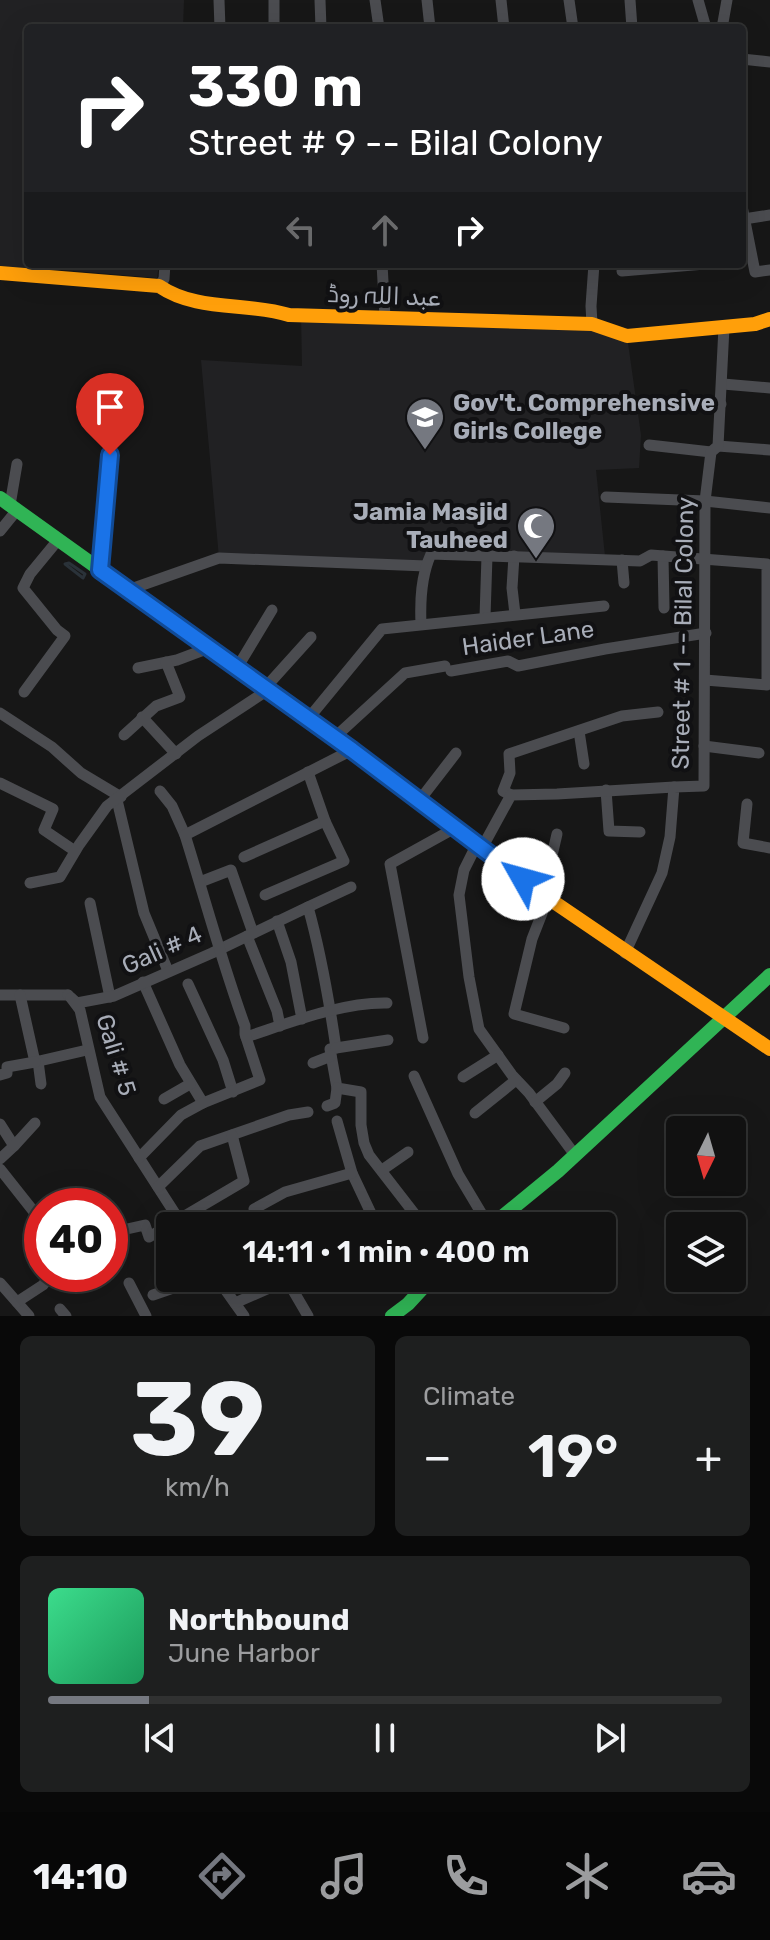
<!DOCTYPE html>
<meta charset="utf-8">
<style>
:root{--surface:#111;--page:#1e1f1f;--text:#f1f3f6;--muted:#9c9d9f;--line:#303131;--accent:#757880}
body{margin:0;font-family:Rubik,Cairo,sans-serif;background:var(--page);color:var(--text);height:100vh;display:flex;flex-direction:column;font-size:30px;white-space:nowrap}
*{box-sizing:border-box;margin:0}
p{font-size:26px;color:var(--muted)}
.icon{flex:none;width:44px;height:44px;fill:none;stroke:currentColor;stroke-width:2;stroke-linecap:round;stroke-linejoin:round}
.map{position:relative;height:1316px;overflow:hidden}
.sheet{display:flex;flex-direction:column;gap:20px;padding:20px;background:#090909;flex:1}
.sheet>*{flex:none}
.top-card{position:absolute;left:24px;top:24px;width:722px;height:244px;border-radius:8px;box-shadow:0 8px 32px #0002,0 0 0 2px var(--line);background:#202124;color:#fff;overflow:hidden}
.needle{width:52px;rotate:185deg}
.buttons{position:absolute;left:666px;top:1116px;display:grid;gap:16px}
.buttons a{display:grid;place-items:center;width:80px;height:80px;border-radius:8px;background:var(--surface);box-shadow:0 8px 32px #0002,0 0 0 2px var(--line);font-size:40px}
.speed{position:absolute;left:24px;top:1188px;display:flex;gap:16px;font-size:40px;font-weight:700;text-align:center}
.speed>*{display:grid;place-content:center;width:104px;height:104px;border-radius:50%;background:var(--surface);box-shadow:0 8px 32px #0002,0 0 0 2px var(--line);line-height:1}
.speed .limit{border:12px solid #d22;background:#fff;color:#111}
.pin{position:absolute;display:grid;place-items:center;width:68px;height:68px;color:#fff;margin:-82px -34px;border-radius:50% 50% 50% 0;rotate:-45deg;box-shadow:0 0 8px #0007}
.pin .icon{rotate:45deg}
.me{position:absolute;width:88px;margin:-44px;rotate:308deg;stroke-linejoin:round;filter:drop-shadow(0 0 6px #0008)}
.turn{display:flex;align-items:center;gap:28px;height:168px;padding:0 32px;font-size:36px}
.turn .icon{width:104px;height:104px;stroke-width:2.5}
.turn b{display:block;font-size:56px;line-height:68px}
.lanes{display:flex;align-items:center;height:76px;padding:0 32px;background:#0003;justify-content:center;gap:40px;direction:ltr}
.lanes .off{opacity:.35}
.big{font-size:60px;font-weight:600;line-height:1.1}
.sheet .card{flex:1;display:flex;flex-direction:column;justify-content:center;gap:12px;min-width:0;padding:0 28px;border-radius:12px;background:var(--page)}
.sheet .dial{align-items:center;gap:0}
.dial b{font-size:104px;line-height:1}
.song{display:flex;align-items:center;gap:24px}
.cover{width:96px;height:96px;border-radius:12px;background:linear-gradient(135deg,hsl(150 70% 55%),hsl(150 70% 35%))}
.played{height:8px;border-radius:4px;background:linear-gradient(90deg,var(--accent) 15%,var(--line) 15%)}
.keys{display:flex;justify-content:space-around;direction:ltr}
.heat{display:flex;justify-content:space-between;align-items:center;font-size:44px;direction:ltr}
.sheet .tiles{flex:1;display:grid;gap:20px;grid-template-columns:1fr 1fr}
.card:last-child{grid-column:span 2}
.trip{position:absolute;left:156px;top:1212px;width:460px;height:80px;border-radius:8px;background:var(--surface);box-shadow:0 8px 32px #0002,0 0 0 2px var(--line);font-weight:600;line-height:80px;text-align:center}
.dock{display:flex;height:128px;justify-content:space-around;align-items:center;background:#070707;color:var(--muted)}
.dock .icon{width:56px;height:56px}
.dock .selected{color:var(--accent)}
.dock b{font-size:36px;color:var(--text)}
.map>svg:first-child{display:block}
</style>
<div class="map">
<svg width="770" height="1316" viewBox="0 0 770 1316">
<rect width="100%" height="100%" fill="#171717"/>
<!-- built -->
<g fill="#212123">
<polygon points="0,0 184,0 183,28 28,28 28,264 159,264 157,278 62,270 0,267"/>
<polygon points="301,316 592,324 627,336 641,435 639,468 596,470 605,556 431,554 426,566 219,558 201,360 302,366"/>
</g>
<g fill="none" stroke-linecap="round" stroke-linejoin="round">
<!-- stream -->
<polygon stroke="#2a3239" stroke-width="3" points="69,563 85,574 83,578 65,564"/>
<!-- street -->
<g stroke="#4b4c50" stroke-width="11">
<polyline points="219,0 220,28"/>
<polyline points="274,0 274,28"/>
<polyline points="320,0 321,28"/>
<polyline points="375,0 379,28"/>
<polyline points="427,0 430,28"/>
<polyline points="501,0 504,28"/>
<polyline points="569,0 573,28"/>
<polyline points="630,0 632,28"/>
<polyline points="698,0 706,28"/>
<polyline points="722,28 727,0"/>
<polyline points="742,59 770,62"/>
<polyline points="742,206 755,272 770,270"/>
<polyline points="744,219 770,215"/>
<polyline points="382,264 385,317"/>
<polyline points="622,271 705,264"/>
<polyline points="159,286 164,279 165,264"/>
<polyline points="592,324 591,306 594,264"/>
<polyline points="723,384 770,388"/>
<polyline points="641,402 721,404"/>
<polyline points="649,445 711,452"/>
<polyline points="718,446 770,450"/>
<polyline points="606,497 705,501 770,508"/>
<polyline points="10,505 17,464"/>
<polyline points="0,531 17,510"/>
<polyline points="514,556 512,588 515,614"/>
<polyline points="663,556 664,608"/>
<polyline points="622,560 624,583"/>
<polyline points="100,570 112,426"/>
<polyline points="128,590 219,558 426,566"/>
<polyline points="485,617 487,556"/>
<path d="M421 624C420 600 421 576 431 554L640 561 651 555 767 564V685L705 680"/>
<polyline points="138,668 177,660 209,648"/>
<polyline points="237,668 272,610"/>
<polyline points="451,671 508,661 518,666 605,649 706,633"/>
<polyline points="265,688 311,637"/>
<polyline points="24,692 65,636 57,630 23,588 30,574 58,540"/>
<polyline points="0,713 52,747 81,773 121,797"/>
<polyline points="142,717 176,754"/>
<polyline points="308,719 382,629 604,606"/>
<polyline points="579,731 584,764"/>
<polyline points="124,735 156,706 180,697 166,662"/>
<polyline points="334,738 405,673 445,666"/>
<polyline points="704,746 759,753"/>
<polyline points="0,783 53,809 44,830 75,851"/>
<polyline points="606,790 609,831 640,832"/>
<polyline points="160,791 172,806 185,835"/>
<polyline points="511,795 503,791 510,773 509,754 622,716 658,712"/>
<polyline points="117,800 144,913 168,971"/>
<polyline points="419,801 456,753"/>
<polyline points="747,804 743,843 770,848"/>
<polyline points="477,844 464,870 459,895 469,977 479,1029 512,1075 529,1093 575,1155"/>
<polyline points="482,848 511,795 557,794 674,787"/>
<polyline points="244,857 325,821"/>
<polyline points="200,882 231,870 253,933"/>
<polyline points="30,883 60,877 79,845 107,806 198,736 268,690"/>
<polyline points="543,894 557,834"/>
<polyline points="265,895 344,861 325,821 308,772"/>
<polyline points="548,898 532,939 514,1014 564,1028"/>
<polyline points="90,903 110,997"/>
<polyline points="308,907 351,887"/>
<polyline points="277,921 291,962 302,1019"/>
<polyline points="247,936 277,1011 280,1026"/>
<polyline points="625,953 662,873 670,837 674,787 704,786 705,501 711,452 718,446 724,327"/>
<polyline points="143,982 180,1065 203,1103"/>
<polyline points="188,984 223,1060 233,1092"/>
<polyline points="0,995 68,995"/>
<polyline points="20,995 35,1062 87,1050"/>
<path d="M68 995 77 1003 114 996 212 953 308 907C321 953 329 1000 336 1048L330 1049 337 1088 361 1092V1125L364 1143 369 1155 424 1226"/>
<polyline points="71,998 80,1010 100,1097 183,1226"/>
<path d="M246 1037C289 1023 342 1002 387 1003"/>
<polyline points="423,1038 390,864 455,828"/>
<polyline points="336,1048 388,1040"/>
<polyline points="38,1061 41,1084"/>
<polyline points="313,1063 331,1056"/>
<polyline points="0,1075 7,1073 7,1067 35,1062"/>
<polyline points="414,1076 458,1174 489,1226"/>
<polyline points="463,1077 498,1055"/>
<polyline points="164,1099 190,1084"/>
<polyline points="535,1102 557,1084 565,1073"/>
<polyline points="327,1106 335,1103 337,1088"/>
<polyline points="475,1113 516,1080"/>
<polyline points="337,1121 352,1173 377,1226"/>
<polyline points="0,1124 14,1146 0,1159"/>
<polyline points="14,1146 35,1123"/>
<path d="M139 1158 181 1115 203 1103 260 1080 245 1034V1026C222 963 205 899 185 835L352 750"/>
<polyline points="0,1169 42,1222"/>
<polyline points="382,1170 408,1152"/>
<polyline points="158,1187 200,1146 289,1115 308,1112"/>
<polyline points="77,1206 82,1199 86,1206"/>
<polyline points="254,1209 285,1192 352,1173"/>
<polyline points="110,1238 127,1229 145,1225 149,1237 244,1181 232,1135"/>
<polyline points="217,1278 244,1316"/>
<polyline points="413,1278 422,1288"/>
<polyline points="287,1280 308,1316"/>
<polyline points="0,1283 29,1316"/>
<polyline points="129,1283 146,1316"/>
<polyline points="153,1295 179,1286 191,1278"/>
<polyline points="17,1302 43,1285 51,1274"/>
<polyline points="235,1303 292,1278"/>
<polyline points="60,1309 66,1316"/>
</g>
<!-- fast -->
<g stroke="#30b455" stroke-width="14">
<polyline points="0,498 352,750 440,816"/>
<polyline points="491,1226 558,1171 770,975"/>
<polyline points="392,1316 408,1304 432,1278"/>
</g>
<!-- slow -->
<g stroke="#ff9f0a" stroke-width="14">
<path d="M0 273 159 286C197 312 246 302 289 315L592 324 627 336 755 324 770 319"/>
<polyline points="440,816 548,898 770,1049"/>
</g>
</g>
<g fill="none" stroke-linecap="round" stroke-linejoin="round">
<defs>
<polyline id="route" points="110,455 100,570 352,750 523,879"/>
</defs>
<!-- route casing -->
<use href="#route" stroke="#114b97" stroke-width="20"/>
<!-- route -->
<use href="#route" stroke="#1a73e8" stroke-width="14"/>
</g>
<!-- icons -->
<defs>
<symbol id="university-pin" viewBox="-11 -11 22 30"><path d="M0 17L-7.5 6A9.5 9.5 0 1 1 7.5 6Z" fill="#757880" stroke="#111113"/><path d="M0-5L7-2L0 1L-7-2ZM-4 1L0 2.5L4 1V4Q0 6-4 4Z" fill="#fff"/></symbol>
<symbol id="mosque-pin" viewBox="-11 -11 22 30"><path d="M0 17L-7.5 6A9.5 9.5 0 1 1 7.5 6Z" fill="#757880" stroke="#111113"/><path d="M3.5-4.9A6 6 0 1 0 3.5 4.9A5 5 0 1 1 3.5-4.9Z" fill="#fff"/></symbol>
</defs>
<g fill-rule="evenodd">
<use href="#university-pin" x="403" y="395" width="44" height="60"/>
<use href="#mosque-pin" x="514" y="504" width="44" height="60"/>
</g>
<g text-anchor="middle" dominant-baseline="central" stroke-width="8" stroke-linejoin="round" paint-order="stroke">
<!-- street labels -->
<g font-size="24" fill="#a8adb8" stroke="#111113">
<text transform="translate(384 296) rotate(2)">عبد اللہ روڈ</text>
<text transform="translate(683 633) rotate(-89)">Street # 1 -- Bilal Colony</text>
<text transform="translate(528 638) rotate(-8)">Haider Lane</text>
<text transform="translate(162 950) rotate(-24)">Gali # 4</text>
<text transform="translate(116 1055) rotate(73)">Gali # 5</text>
</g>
<!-- poi labels -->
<g font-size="24" font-weight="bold" fill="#a8adb8" stroke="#111113" text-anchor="start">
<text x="453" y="403">Gov't. Comprehensive<tspan x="453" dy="28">Girls College</tspan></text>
<text x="508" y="512" text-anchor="end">Jamia Masjid<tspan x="508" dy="28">Tauheed</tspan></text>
</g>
</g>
</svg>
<div class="buttons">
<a><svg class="needle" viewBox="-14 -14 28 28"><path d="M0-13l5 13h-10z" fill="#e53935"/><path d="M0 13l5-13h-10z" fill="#9c9d9f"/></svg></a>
<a><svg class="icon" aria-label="layers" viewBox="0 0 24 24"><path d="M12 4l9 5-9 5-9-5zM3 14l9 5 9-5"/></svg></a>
</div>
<div class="speed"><div class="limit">40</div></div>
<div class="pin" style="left:110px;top:455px;background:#d93025"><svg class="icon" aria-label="arrive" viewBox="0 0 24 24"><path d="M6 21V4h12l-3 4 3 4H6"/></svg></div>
<svg class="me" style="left:523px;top:879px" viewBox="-20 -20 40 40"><circle r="19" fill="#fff"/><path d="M0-13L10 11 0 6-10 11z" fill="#1a73e8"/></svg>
<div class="trip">14:11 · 1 min · 400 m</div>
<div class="top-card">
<div class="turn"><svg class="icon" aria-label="right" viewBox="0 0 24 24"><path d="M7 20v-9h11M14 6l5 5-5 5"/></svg><div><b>330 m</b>Street # 9 -- Bilal Colony</div></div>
<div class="lanes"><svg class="icon off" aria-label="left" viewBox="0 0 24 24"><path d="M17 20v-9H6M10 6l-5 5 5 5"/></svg><svg class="icon off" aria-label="ahead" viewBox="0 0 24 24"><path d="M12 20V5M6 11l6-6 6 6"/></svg><svg class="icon" aria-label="right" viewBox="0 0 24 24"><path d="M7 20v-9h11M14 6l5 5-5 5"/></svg></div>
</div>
</div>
<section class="sheet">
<div class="tiles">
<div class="card dial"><b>39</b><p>km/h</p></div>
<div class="card"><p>Climate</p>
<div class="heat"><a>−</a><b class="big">19°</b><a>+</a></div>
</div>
<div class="card">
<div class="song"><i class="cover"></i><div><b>Northbound</b><p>June Harbor</p></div></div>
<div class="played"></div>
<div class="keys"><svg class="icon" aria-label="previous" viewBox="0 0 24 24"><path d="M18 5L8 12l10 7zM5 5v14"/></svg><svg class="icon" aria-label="pause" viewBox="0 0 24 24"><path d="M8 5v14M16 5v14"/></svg><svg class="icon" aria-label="next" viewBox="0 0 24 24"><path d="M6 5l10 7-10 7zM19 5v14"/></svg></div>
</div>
</div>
</section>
<nav class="dock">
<b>14:10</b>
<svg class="icon selected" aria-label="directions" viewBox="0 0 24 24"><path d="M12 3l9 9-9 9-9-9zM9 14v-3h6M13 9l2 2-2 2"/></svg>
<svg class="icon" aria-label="music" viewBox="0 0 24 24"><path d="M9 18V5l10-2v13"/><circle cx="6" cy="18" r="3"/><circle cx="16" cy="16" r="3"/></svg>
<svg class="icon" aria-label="phone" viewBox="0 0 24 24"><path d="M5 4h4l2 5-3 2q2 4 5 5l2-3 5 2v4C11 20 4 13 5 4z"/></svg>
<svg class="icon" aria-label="climate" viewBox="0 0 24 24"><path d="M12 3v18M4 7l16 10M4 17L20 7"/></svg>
<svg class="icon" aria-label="car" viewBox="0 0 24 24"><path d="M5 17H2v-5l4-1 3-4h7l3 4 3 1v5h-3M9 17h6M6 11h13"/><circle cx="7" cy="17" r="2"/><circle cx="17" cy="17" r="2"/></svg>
</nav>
